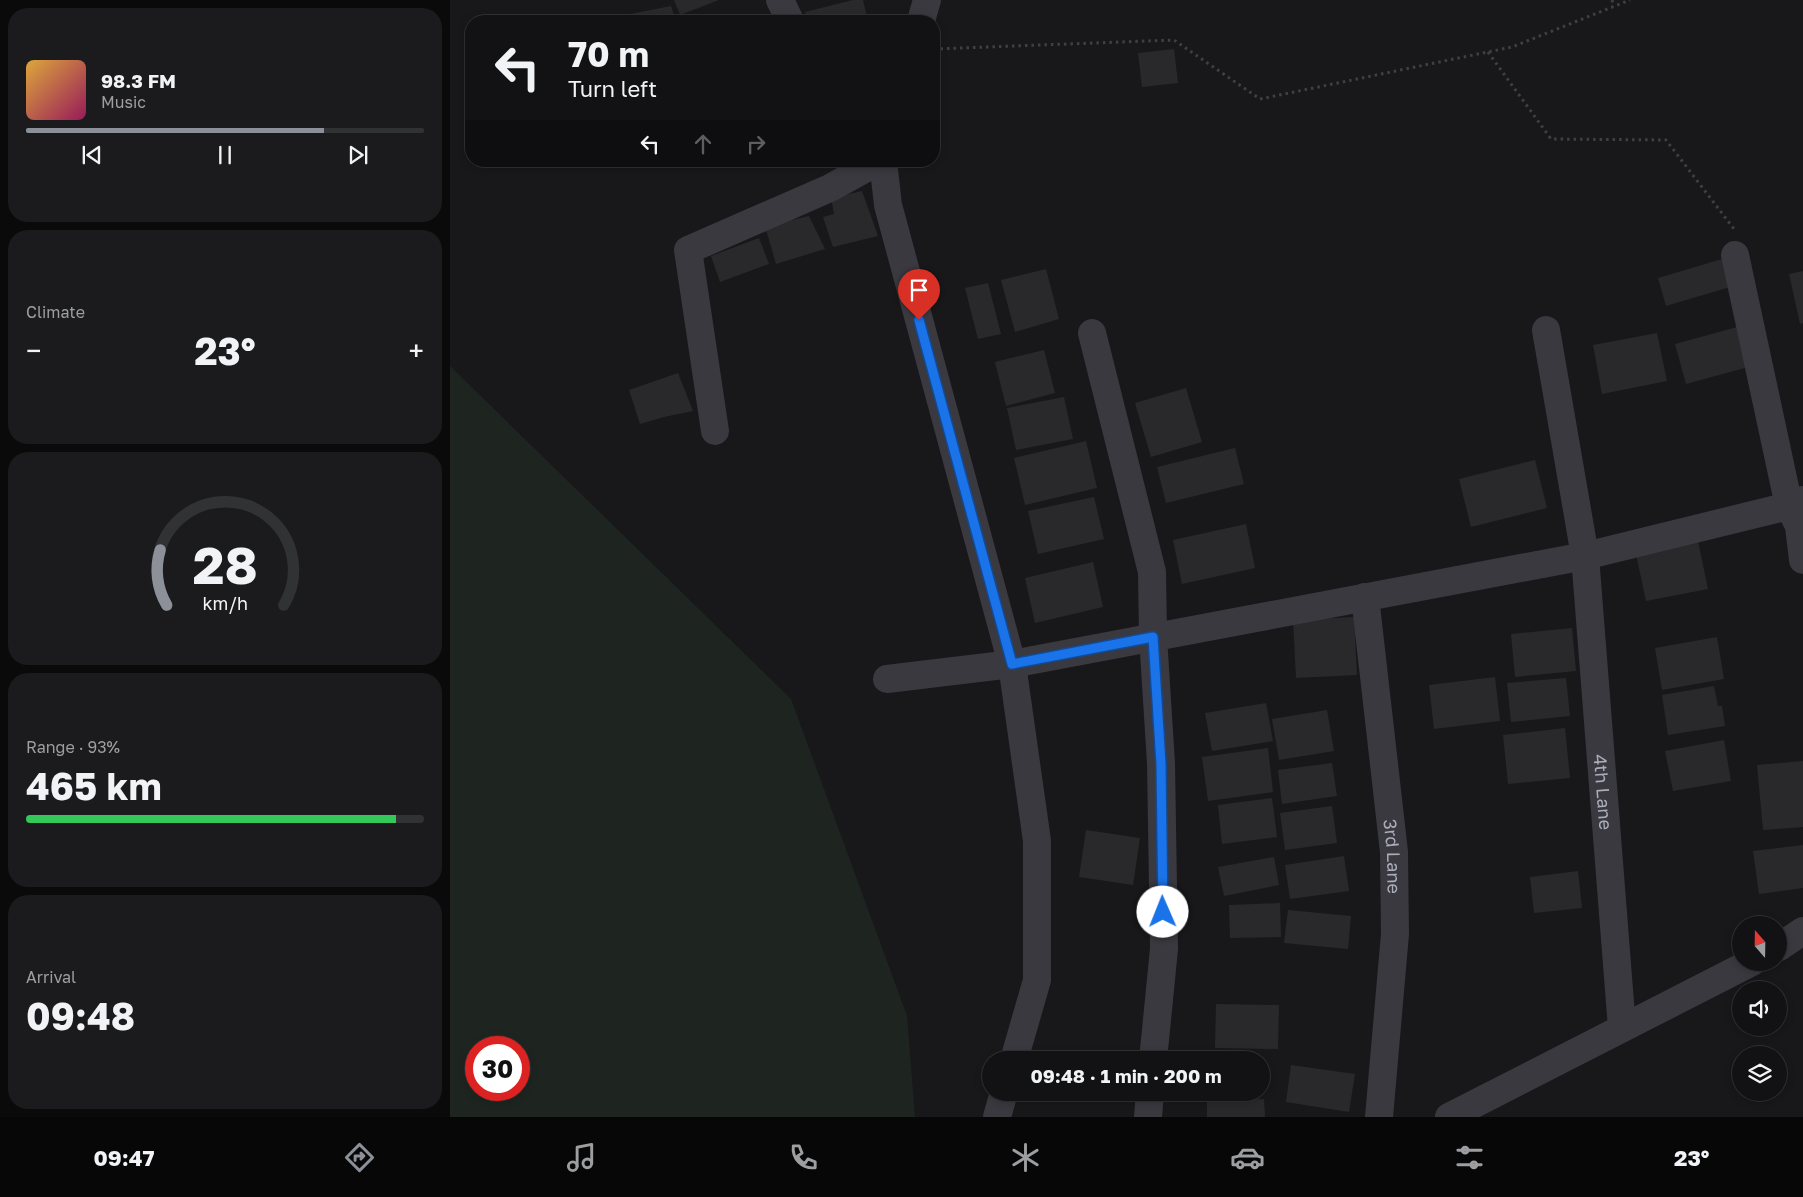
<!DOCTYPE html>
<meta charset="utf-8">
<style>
:root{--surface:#121214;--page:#1b1b1d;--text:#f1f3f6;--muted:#9c9ea0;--line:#313234;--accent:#8c9099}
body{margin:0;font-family:"Golos Text",sans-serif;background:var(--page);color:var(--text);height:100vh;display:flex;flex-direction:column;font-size:19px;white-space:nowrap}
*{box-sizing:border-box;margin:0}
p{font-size:16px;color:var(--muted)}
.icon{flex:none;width:28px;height:28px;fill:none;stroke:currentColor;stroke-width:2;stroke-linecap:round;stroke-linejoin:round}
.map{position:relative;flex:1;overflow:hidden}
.sheet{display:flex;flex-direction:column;gap:8px;padding:8px;background:#0a0a0b;width:450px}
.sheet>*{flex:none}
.top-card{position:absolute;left:15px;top:15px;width:475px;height:152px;border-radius:20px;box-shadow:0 2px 8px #0003,0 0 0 1px var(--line);background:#121214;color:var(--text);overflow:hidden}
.needle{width:32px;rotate:340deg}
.tools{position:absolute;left:1282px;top:916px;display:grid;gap:10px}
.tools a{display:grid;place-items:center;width:55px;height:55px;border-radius:50%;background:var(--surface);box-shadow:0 2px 8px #0003,0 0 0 1px var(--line);font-size:25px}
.speed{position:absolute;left:15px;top:1036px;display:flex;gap:10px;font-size:25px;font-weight:700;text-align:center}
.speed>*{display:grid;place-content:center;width:65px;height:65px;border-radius:50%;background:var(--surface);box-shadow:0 2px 8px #0003,0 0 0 1px var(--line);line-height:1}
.speed .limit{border:8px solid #d22;background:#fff;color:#111}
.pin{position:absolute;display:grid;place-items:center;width:42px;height:42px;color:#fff;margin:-51px -21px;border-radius:50% 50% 50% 0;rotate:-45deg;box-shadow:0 0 5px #0007}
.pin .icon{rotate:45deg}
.me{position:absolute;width:55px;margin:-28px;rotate:359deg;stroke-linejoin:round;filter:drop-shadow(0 0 4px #0008)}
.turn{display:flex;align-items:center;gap:18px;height:105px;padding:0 20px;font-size:22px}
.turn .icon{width:65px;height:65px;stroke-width:2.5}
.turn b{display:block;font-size:35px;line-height:42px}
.lanes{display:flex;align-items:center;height:48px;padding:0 20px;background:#0003;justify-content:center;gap:25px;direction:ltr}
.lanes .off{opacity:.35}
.big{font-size:38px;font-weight:700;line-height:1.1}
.sheet .card{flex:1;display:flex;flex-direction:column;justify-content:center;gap:8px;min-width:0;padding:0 18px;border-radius:20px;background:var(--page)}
.sheet .dial{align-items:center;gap:0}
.dial svg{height:130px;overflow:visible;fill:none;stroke:var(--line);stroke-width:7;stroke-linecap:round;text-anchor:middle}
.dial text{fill:var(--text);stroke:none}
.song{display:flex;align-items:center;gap:15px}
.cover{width:60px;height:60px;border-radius:8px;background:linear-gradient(135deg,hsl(40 70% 55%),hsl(330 70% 35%))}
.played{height:5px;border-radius:2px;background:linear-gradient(90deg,var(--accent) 75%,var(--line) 75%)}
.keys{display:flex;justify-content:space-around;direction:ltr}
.heat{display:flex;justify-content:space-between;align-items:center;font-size:28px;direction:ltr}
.charge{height:8px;border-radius:4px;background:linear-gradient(90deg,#34c759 93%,var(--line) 0)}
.trip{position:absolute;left:532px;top:1051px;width:288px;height:50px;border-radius:25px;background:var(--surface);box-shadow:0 2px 8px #0003,0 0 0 1px var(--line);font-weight:700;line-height:50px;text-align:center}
.dock{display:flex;height:80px;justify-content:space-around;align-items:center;background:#070708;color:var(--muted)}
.dock .icon{width:35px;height:35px}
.dock .selected{color:var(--accent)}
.dock b{font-size:22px;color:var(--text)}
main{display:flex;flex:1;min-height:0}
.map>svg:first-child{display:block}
</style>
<main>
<section class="sheet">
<div class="card">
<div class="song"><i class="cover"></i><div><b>98.3 FM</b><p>Music</p></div></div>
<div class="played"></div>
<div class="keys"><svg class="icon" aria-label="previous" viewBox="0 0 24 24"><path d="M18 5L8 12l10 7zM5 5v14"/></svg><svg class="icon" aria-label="pause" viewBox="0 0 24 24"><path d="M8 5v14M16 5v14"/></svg><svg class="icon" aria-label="next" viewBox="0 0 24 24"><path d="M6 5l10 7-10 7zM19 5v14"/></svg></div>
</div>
<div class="card"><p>Climate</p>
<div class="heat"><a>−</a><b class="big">23°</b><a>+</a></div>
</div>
<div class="card dial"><svg viewBox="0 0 100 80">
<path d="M14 69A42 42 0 1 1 86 69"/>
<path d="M14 69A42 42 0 0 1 10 35" stroke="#8c9099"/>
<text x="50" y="56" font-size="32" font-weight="700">28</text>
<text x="50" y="72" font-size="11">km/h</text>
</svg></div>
<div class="card"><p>Range · 93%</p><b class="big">465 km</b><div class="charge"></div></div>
<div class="card"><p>Arrival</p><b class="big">09:48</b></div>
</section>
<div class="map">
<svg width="1353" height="1117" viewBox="0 0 1353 1117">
<rect width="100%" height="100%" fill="#18181a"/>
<!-- green -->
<path fill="#1e2520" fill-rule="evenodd" d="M0 366 341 699 457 1016 465 1117H0ZM26 1048H69V1090H26Z"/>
<!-- building -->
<g fill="#29282b">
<polygon points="224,0 269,0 230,15"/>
<polygon points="403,0 413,0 418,21 357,21 355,12"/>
<polygon points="221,6 226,21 171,21 170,16"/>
<polygon points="724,49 728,83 692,87 688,53"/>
<polygon points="412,191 428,236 383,247 373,217 384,214 381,198"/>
<polygon points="359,216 375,249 326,264 315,226"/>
<polygon points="309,238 319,264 270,282 261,256"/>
<polygon points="1272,259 1280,287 1216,306 1208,278"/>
<polygon points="596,269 609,319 565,332 551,280"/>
<polygon points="1353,271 1353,323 1350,324 1339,274"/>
<polygon points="538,283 551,334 528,339 515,288"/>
<polygon points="1291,326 1302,366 1236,384 1225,344"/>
<polygon points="1207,333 1217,381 1152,394 1143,345"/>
<polygon points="594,350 605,393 556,406 545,362"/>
<polygon points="228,373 243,411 214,417 190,424 179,390"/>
<polygon points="736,388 752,442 701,457 685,403"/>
<polygon points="614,397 623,439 566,450 557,408"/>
<polygon points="636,441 647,488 575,505 564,458"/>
<polygon points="785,448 794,484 716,503 707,467"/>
<polygon points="1085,460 1097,508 1021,527 1009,479"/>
<polygon points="644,497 654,539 588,554 578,511"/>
<polygon points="796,524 805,568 732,584 723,540"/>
<polygon points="1248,541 1258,589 1196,601 1186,554"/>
<polygon points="643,562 653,607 585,623 575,578"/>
<polygon points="904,617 907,675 846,678 843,620"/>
<polygon points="1122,628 1126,671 1065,677 1061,634"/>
<polygon points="1267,637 1274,679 1212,690 1205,648"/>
<polygon points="1045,677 1050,721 984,729 979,685"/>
<polygon points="1116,678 1120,716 1061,722 1057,683"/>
<polygon points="1264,686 1268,706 1272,706 1275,726 1218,735 1212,695"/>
<polygon points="816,703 823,741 762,751 755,713"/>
<polygon points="877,710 884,751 829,760 822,719"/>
<polygon points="1115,728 1120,778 1058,784 1053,735"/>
<polygon points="1274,740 1281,781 1223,791 1215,751"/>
<polygon points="818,748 823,792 758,801 752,757"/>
<polygon points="1353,761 1353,827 1313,830 1307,765"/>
<polygon points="882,763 887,796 832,804 828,770"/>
<polygon points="822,798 827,837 772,844 768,805"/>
<polygon points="882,806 887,843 835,850 830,813"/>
<polygon points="636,830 690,838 683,885 629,877"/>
<polygon points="1353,845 1353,888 1309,894 1303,851"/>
<polygon points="894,856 899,891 840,899 835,865"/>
<polygon points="824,857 829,885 774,896 768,867"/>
<polygon points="1128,871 1132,908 1084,913 1080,877"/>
<polygon points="830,903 831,937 780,938 779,905"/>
<polygon points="838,910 901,916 898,949 834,943"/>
<polygon points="766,1004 829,1005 828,1049 765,1048"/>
<polygon points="841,1065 905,1074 899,1112 836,1102"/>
<polygon points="814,1099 815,1117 757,1117 757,1100"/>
</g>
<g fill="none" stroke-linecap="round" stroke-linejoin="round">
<!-- path -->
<g stroke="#3f4046" stroke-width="3" stroke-dasharray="2.5 4" stroke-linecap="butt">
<polyline points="1162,0 1164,6"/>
<polyline points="484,49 724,40 810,99 1062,47 1180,0"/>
<polyline points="1038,52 1101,139 1216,140 1284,229"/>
</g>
<!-- minor -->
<g stroke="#39393f" stroke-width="28">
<polyline points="330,0 340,21"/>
<polyline points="471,21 477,0"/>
<polyline points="433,161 438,205 562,664 587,841 587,980 564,1060"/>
<polyline points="1285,255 1339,506 1349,526 1353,560"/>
<path id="s1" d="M1096 330 1135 556 1172 1028"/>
<polyline points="642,333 702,572 703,637 711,763 714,949 703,1060"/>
<polyline points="265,431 238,250 380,188 429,161"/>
<path id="s2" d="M915 597 944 852 945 934 929 1117"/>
<polyline points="437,679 562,664 1135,556 1339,506 1353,500"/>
<polyline points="1329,947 1353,931"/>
<polyline points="547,1117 554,1092"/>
<polyline points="698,1117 700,1092"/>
<polyline points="999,1117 1302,962"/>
</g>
</g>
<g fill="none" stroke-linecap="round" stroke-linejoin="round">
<defs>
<polyline id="route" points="469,320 562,664 703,637 711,764 713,912"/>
</defs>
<!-- route casing -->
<use href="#route" stroke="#114b97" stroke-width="12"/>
<!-- route -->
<use href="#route" stroke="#1a73e8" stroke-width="9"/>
</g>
<g text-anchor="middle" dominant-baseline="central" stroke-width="5" stroke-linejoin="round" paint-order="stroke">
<!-- street labels -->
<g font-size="18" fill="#abadba" stroke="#131315">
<text stroke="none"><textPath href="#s1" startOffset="466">4th Lane</textPath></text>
<text stroke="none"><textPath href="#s2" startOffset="261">3rd Lane</textPath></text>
</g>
</g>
</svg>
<div class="tools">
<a><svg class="needle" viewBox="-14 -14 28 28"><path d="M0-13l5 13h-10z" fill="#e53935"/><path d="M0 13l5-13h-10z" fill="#9c9ea0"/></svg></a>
<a><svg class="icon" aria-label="sound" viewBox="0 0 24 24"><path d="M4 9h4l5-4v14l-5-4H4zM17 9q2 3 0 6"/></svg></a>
<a><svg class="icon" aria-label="layers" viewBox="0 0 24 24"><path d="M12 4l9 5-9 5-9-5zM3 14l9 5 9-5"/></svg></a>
</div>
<div class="speed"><div class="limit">30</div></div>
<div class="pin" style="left:469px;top:320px;background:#d93025"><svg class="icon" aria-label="arrive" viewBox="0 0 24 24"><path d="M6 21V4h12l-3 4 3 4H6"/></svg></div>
<svg class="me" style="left:713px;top:912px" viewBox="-20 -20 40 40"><circle r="19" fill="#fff"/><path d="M0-13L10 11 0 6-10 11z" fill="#1a73e8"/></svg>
<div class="trip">09:48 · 1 min · 200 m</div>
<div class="top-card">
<div class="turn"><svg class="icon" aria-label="left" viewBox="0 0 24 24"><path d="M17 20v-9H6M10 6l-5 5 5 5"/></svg><div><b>70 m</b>Turn left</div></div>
<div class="lanes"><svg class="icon" aria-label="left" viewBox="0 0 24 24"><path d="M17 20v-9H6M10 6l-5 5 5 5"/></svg><svg class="icon off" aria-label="ahead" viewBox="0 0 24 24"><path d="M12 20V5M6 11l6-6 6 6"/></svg><svg class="icon off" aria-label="right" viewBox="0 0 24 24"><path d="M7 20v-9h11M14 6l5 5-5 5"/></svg></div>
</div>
</div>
</main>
<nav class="dock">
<b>09:47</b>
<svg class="icon selected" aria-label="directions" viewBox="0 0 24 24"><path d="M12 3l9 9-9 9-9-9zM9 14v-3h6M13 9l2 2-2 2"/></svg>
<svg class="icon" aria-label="music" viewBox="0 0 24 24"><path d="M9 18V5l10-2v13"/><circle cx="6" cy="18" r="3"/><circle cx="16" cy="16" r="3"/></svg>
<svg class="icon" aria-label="phone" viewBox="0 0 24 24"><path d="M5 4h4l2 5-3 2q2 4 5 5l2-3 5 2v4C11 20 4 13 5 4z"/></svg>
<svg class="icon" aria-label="climate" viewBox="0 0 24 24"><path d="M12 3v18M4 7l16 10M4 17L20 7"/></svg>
<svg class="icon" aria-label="car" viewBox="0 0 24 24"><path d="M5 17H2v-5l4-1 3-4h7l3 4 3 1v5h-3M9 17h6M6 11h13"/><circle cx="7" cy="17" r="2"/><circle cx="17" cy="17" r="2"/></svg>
<svg class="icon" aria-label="filters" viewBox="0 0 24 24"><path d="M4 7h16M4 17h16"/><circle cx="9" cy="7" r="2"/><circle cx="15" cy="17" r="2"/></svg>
<b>23°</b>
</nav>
